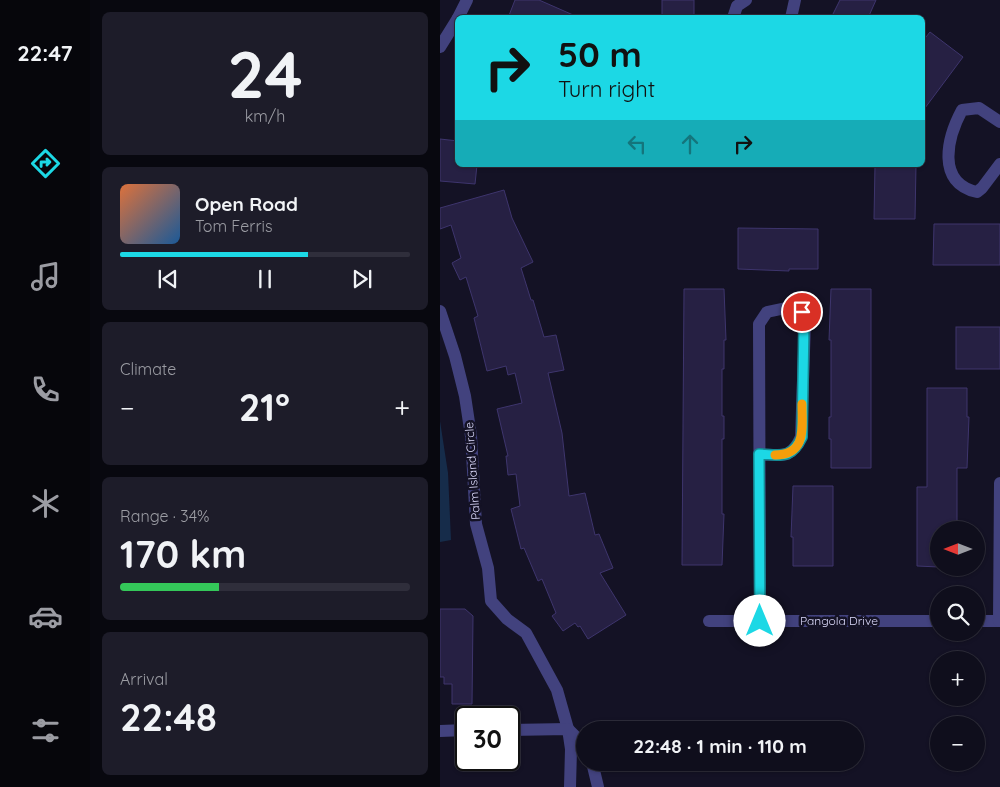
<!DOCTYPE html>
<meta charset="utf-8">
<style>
:root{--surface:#0f0e1c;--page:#1d1c29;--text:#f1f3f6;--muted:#9b9ca3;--line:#2f2e3b;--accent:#1cd8e5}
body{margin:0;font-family:Quicksand,sans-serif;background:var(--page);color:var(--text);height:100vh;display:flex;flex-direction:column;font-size:19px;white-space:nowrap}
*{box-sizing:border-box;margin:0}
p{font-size:16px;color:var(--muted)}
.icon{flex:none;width:28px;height:28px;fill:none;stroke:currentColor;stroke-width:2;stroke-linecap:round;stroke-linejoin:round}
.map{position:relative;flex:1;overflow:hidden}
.drawer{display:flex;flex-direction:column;gap:12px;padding:12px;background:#08080f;width:350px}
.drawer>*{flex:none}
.guide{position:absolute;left:15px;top:15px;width:470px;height:152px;border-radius:8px;box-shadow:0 1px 4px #0004,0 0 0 1px var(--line);background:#1cd8e5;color:#111;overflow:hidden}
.needle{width:32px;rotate:270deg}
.tools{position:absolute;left:490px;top:521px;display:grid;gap:10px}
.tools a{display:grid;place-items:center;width:55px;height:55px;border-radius:50%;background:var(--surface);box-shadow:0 1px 4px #0004,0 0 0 1px var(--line);font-size:25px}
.speed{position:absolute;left:15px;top:706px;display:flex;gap:10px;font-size:25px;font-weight:700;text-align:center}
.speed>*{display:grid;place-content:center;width:65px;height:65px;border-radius:50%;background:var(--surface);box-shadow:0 1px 4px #0004,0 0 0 1px var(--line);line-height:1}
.speed .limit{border:2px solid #111;border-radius:8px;background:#fff;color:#111}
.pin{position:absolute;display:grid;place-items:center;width:42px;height:42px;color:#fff;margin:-21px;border:2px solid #fff;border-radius:50%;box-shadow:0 1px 5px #0007}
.me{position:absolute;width:55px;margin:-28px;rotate:0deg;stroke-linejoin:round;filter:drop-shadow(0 0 4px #0008)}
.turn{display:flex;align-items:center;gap:18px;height:105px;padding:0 20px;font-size:22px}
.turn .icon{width:65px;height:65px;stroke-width:2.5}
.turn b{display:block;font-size:35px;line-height:42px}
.lanes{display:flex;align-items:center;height:48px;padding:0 20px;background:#0003;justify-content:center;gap:25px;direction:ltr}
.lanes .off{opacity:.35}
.big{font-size:38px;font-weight:700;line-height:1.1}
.drawer .card{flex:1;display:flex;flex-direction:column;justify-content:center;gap:8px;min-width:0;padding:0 18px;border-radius:8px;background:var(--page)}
.drawer .dial{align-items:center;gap:0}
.dial b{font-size:65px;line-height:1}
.song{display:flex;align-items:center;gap:15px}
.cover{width:60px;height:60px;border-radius:8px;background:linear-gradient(135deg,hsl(20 70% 55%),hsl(210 70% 35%))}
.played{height:5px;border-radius:2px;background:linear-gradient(90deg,var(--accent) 65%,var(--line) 65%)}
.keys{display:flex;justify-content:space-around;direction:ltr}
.heat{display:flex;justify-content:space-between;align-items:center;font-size:28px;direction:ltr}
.charge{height:8px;border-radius:4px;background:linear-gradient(90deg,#34c759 34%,var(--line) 0)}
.trip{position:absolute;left:136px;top:721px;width:288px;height:50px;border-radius:25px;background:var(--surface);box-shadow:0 1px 4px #0004,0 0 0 1px var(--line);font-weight:700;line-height:50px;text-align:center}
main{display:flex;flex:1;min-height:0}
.menu{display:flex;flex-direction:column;width:90px;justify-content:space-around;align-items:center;background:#06060b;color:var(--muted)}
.menu .icon{width:35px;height:35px}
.menu .selected{color:var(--accent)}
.menu b{font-size:22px;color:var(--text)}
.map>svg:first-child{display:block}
</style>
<main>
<nav class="menu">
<b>22:47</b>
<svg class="icon selected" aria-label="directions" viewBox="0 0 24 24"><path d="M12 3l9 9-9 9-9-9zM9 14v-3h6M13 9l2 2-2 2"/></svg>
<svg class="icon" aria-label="music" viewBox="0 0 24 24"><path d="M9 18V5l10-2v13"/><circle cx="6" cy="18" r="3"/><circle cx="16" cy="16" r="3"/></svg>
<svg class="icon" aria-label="phone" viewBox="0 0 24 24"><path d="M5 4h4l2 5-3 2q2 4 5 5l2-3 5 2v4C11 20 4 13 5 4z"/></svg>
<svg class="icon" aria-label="climate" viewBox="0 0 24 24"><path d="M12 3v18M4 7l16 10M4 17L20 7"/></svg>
<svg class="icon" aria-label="car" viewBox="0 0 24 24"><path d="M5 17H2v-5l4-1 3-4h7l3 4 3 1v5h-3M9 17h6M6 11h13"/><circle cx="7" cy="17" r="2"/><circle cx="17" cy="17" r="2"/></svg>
<svg class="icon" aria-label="filters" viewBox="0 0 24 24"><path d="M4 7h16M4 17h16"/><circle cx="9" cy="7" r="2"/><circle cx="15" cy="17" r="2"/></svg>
</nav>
<section class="drawer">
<div class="card dial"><b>24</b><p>km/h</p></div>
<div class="card">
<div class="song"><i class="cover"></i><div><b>Open Road</b><p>Tom Ferris</p></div></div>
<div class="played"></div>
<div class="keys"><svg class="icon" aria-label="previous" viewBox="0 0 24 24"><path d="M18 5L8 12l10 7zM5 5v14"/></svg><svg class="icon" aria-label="pause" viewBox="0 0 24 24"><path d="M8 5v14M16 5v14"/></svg><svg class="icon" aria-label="next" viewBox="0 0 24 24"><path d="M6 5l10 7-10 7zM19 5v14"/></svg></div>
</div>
<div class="card"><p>Climate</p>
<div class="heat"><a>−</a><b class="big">21°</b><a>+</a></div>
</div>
<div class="card"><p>Range · 34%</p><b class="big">170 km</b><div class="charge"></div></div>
<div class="card"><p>Arrival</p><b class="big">22:48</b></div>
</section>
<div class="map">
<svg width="560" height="787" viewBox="0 0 560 787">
<rect width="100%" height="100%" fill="#141225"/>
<!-- water -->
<polygon fill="#162c4a" points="0,421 8,473 11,540 0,542"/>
<!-- building -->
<g fill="#262043" stroke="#3e356d">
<polygon points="75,0 99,0 140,18 68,18"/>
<rect x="222" y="0" width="32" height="18"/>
<polygon points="400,0 436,0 428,18 391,18"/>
<polygon points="490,32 523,57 482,112 482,42"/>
<polygon points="0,139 18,141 18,165 37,165 35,184 0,181"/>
<polygon points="435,165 476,165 475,219 434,219"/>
<polygon points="64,190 72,218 93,262 81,268 91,300 93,300 104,337 116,335 124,370 108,373 122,433 129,496 145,493 155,535 159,534 173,568 160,573 186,615 148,639 140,626 138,627 135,623 123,631 112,616 116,613 102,579 98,581 84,548 81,549 71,509 80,506 76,474 68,475 66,456 68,456 57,409 82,403 75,373 68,375 66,366 47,371 34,318 38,316 26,277 20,280 12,263 21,258 11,225 0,229 0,208"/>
<polygon points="494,224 560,224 560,265 493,265"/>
<polygon points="298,228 378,229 378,269 349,269 349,271 298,269"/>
<polygon points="244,289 284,289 286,340 284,340 284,369 282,369 282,416 284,416 284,439 282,439 282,514 284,514 282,565 242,565"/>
<polygon points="391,289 431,289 431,468 391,468 391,439 389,439 389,417 391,417 391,340 389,340"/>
<rect x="516" y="327" width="44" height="42"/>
<polygon points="487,388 527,388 527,417 529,417 527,468 517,468 517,530 499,530 499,567 477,566 477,487 487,487"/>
<polygon points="353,486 393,486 393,566 353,566 353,537 351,537"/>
<polygon points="0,609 25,609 33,616 32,704 12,704 12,684 4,684 4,677 0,677"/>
</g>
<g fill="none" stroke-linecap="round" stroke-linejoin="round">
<!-- minor -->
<g stroke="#42427e" stroke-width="12">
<polyline points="18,18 27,0"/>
<polyline points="293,18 297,6 306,0"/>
<polyline points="351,18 355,0"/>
<polyline points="0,47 18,18"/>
<path d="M560 122 539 108 522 110C507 138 496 183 537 192L542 188 560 164"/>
<polyline points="0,311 15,356 25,396 31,436 36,524 48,568 51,601 67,619 86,633 117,690 128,729 131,749 130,787"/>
<path d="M319 454C341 455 351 460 361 437L365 323 362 312 346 308 327 312 319 324 320 621"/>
<polyline points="269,621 499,621"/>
<polyline points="536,621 560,621"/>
<polyline points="559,621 560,483"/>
<polyline points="69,730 128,729 137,738 145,750"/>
<polyline points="0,731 26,730"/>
<polyline points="152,762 158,787"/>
</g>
</g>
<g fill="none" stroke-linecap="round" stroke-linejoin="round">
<defs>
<path id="route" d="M320 621 319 454C341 455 351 460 362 437L364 323 362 312"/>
</defs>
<!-- route casing -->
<use href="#route" stroke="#128c95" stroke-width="12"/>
<!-- route -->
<use href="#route" stroke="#1cd8e5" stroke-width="9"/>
<!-- slow -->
<path stroke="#f59e0b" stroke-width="9" d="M335 455C367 455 362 428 362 404"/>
</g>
<g text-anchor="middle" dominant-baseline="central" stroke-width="5" stroke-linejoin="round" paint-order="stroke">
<!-- street labels -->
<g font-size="12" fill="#dcdafb" stroke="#141225">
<text transform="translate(32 471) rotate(-94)">Palm Island Circle</text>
<text x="399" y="620">Pangola Drive</text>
</g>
</g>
</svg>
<div class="tools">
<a><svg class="needle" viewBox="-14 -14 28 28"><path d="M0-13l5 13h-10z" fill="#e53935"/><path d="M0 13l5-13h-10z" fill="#9b9ca3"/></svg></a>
<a><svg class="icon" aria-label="search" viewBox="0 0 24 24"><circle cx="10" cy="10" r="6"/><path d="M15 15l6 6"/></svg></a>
<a>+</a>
<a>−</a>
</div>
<div class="speed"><div class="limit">30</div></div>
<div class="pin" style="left:362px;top:312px;background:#d93025"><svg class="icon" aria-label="arrive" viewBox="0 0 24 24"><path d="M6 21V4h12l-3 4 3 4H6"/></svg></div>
<svg class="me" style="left:320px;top:621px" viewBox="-20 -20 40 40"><circle r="19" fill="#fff"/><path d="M0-13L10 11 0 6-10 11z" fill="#1cd8e5"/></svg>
<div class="trip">22:48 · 1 min · 110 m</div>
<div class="guide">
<div class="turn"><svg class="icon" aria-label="right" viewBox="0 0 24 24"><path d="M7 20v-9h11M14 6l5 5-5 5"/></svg><div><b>50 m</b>Turn right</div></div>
<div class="lanes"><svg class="icon off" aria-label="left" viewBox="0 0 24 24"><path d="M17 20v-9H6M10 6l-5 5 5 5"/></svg><svg class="icon off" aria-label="ahead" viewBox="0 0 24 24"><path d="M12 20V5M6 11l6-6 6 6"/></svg><svg class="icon" aria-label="right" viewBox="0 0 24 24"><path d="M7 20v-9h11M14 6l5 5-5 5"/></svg></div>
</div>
</div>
</main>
